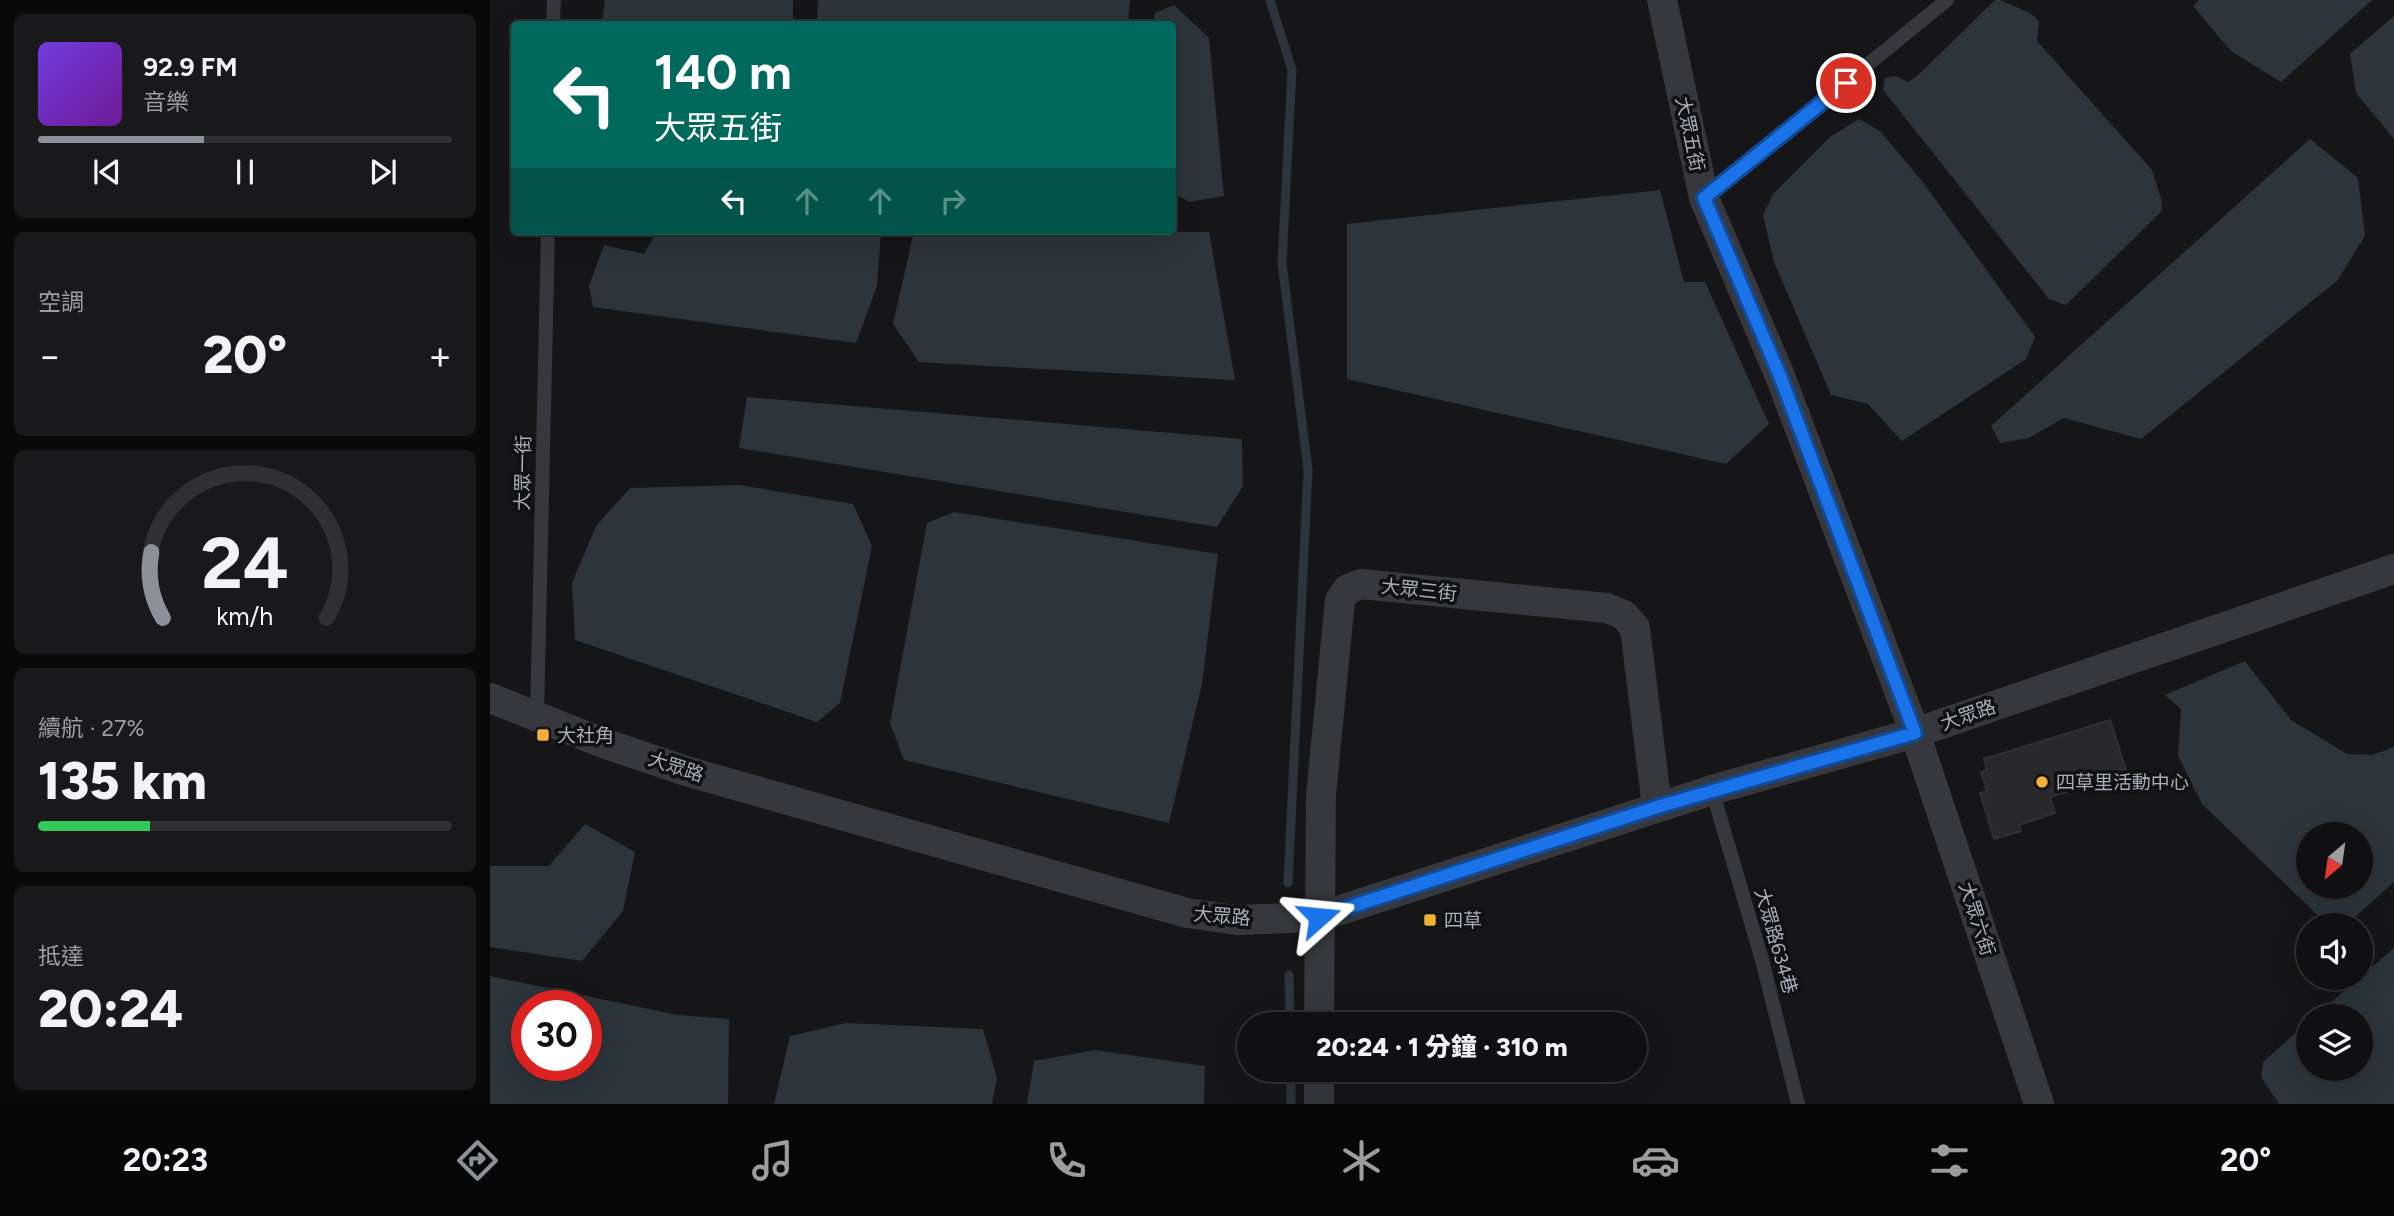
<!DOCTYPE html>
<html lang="zh-TW">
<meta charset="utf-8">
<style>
:root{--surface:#101012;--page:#19191b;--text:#f1f3f6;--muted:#9c9d9f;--line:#303032;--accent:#8c9099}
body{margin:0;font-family:Figtree,"Noto Sans TC",sans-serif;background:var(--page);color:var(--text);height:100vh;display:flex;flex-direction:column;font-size:26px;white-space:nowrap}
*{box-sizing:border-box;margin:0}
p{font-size:23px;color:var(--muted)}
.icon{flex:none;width:38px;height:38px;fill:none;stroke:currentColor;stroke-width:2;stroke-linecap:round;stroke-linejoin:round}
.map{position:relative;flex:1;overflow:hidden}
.panel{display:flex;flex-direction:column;gap:14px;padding:14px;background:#09090a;width:490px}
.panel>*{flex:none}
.guide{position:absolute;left:21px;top:21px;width:665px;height:214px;border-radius:7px;box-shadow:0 7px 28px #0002,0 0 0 2px var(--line);background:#00695c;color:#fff;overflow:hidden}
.needle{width:46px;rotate:209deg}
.buttons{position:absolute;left:1806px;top:822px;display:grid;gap:14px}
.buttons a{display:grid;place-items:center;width:77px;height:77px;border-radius:50%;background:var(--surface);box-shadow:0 7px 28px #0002,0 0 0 2px var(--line);font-size:35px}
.speed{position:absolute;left:21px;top:990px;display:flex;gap:14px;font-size:35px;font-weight:700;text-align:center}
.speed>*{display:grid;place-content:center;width:91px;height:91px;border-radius:50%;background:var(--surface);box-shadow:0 7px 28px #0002,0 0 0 2px var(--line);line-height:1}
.speed .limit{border:10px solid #d22;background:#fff;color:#111}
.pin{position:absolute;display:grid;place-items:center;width:60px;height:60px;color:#fff;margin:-30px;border:4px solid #fff;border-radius:50%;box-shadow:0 2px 7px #0007}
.me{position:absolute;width:77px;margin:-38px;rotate:72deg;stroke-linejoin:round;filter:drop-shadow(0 0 5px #0008)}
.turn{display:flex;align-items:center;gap:24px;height:147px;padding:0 28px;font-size:32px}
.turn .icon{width:91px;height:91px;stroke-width:2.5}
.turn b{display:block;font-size:49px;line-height:60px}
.lanes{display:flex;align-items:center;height:66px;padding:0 28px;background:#0003;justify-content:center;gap:35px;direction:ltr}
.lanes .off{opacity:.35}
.big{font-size:52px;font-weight:800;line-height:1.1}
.panel .card{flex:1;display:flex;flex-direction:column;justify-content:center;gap:10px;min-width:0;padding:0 24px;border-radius:10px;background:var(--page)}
.panel .dial{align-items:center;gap:0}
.dial svg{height:182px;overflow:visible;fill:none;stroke:var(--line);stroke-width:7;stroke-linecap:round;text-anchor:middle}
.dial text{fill:var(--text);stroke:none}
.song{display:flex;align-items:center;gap:21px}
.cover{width:84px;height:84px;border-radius:10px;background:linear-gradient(135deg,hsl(260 70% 55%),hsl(280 70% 35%))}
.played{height:7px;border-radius:4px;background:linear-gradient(90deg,var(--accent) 40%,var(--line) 40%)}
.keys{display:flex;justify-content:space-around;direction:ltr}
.heat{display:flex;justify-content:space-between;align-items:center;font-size:38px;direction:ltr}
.charge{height:10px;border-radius:5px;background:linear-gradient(90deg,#34c759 27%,var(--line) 0)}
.trip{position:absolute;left:747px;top:1012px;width:410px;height:70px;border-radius:35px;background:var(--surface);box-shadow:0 7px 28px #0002,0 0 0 2px var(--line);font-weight:800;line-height:70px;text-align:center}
.tab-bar{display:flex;height:112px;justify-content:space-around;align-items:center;background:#060607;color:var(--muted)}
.tab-bar .icon{width:49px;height:49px}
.tab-bar .current{color:var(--accent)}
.tab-bar b{font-size:32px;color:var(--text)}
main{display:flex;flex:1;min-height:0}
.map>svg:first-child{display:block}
</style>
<main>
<section class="panel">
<div class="card">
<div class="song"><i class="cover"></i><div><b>92.9 FM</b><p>音樂</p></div></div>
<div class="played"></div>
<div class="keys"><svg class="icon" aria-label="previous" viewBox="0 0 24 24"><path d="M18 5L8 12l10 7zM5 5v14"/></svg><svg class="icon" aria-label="pause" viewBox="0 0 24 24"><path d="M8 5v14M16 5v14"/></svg><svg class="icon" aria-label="next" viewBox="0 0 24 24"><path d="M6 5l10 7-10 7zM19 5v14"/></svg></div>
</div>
<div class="card"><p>空調</p>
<div class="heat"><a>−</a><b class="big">20°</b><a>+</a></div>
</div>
<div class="card dial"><svg viewBox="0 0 100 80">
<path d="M14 69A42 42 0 1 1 86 69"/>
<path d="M14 69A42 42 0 0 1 9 40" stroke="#8c9099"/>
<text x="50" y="56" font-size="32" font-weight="700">24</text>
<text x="50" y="72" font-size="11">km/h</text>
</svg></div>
<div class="card"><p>續航 · 27%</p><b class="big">135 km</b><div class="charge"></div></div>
<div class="card"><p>抵達</p><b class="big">20:24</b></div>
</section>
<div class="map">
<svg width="1904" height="1104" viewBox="0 0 1904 1104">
<rect width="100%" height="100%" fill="#161618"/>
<!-- water -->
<g fill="#2c353c" fill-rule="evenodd">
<polygon points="115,0 303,0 303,24 112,24"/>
<polygon points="328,0 640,0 638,24 327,24"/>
<polygon points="1505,0 1510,0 1540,13 1549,21 1547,41 1662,170 1672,202 1671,212 1576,305 1559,299 1393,90 1395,78 1406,76 1418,82 1427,76"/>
<polygon points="1709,0 1882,0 1791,82 1741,51 1703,6"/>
<polygon points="684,5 719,38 734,196 699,202 683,192 682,24 664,24 665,13"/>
<polygon points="1904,16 1904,139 1866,93 1860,54"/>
<polygon points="1369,119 1390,131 1432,181 1545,337 1536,359 1412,441 1378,404 1341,395 1284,262 1273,215 1283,194 1340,137"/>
<polygon points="1820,139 1868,178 1875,236 1847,281 1651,439 1574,418 1539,438 1510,443 1501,426"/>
<polygon points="1170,190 1194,282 1215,282 1279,424 1236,464 857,379 857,224"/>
<polygon points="167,231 391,231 387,286 366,343 103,307 99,286 114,245 154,254"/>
<polygon points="424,231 719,232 745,380 429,362 403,324"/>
<polygon points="257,397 752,439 753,486 727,527 249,448"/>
<polygon points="250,485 363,504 382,546 350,703 327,722 85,640 82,583 106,526 140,488"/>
<polygon points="464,512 728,554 712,684 679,823 414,760 400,723 437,523"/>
<path d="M1755 661 1801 720 1857 754 1882 755 1904 747V882L1855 926H1839L1712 804 1688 756 1691 709 1675 695ZM1818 835H1871V887H1818Z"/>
<polygon points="95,824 145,852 133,911 92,961 0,947 0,866 59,866"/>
<polygon points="1904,948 1904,1104 1789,1104 1771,1077 1773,1062 1818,1022 1818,1069 1871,1069 1871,1017 1824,1017"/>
<path d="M0 976 188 1015 239 1019 238 1104H0ZM37 1006H96V1066H37Z"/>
<polygon points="356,1023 493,1029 507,1078 502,1104 284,1104 300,1036"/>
<polygon points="605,1050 715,1066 714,1104 537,1104 544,1061"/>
</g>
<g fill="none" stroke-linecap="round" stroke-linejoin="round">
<!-- stream -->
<g stroke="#2c353c" stroke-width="9">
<polyline points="780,0 802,70 792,263 818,470 798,883"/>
<polyline points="799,975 800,1024"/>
<polyline points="801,1069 801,1104"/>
</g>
</g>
<!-- building -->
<polygon fill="#29292c" stroke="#303034" stroke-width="2" points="1620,720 1637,773 1560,797 1565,813 1529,825 1531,831 1504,839 1490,793 1497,791 1491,772 1497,770 1494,759"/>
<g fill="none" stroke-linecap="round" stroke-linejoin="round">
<!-- service -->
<g stroke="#37383d" stroke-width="14">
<polyline points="63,24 64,0"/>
<polyline points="1214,198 1457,0"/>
<polyline points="47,715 58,231"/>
<polyline points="1222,790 1272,960 1308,1104"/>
</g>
<!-- minor -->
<g stroke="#37383d" stroke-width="30">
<polyline points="1172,0 1214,198 1290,376 1425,733 1549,1104"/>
<polyline points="0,698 113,743 196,771 697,913 747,920 829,917 1222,790 1425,733 1904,569"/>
<polyline points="829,1024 831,795 850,600 858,589 871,584 1117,608 1134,615 1145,628 1167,807"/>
<polyline points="829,1104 829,1069"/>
</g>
</g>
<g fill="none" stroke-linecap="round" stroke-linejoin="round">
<defs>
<polyline id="route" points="829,917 1167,807 1425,733 1290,376 1214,198 1356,83"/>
</defs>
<!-- route casing -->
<use href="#route" stroke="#114b97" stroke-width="18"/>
<!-- route -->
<use href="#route" stroke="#1a73e8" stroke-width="12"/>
</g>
<!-- markers -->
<g fill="#f2b134" stroke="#111113" stroke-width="2.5">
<rect x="46" y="728" width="14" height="14" rx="3.5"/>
<circle cx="1552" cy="782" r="7"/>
<rect x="933" y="913" width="14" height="14" rx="3.5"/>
</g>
<g text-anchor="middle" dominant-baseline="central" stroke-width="7" stroke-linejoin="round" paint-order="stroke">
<!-- street labels -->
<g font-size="19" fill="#a8adb8" stroke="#111113">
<text transform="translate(1200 134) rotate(78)">大眾五街</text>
<text transform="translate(33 473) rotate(-89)">大眾一街</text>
<text transform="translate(929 590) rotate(6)">大眾三街</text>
<text transform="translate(1478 715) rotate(-19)">大眾路</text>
<text transform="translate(186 767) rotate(18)">大眾路</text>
<text transform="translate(732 916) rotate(5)">大眾路</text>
<text transform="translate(1487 919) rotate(72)">大眾六街</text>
<text transform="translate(1286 941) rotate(74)">大眾路634巷</text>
</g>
<!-- poi labels -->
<g font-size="19" fill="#a8adb8" stroke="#111113" text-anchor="start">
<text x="67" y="735">大社角</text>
<text x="1566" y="782">四草里活動中心</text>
<text x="954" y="920">四草</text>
</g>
</g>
</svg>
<div class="buttons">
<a><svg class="needle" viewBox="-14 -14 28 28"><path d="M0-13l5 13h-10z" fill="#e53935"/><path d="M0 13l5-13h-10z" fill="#9c9d9f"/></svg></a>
<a><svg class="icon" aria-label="sound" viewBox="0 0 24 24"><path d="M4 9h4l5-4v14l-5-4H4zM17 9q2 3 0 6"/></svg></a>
<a><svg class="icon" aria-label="layers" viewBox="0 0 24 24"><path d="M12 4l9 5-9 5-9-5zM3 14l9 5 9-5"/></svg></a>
</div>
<div class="speed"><div class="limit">30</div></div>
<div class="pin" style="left:1356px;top:83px;background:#d93025"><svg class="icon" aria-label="arrive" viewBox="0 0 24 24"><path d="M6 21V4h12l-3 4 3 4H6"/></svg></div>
<svg class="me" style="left:829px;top:917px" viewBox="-20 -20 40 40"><path d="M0-17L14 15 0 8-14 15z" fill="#1a73e8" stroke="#fff" stroke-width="4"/></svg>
<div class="trip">20:24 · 1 分鐘 · 310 m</div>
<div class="guide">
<div class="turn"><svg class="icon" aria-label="left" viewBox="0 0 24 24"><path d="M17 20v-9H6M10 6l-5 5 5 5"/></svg><div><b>140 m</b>大眾五街</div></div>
<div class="lanes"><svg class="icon" aria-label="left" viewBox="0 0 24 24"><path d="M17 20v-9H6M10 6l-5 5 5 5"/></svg><svg class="icon off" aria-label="ahead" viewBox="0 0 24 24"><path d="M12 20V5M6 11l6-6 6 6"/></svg><svg class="icon off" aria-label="ahead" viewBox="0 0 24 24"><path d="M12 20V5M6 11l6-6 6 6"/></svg><svg class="icon off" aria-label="right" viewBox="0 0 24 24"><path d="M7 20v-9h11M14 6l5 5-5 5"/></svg></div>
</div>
</div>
</main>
<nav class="tab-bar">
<b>20:23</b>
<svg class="icon current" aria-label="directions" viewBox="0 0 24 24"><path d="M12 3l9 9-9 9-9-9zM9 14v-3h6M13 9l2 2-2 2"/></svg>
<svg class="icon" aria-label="music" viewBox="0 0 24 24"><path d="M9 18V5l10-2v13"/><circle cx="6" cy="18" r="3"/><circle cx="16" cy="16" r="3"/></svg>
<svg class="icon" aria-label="phone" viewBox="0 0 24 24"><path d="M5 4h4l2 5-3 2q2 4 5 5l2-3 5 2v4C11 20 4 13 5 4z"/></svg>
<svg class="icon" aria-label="climate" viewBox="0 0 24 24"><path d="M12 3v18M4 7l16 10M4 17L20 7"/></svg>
<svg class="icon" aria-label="car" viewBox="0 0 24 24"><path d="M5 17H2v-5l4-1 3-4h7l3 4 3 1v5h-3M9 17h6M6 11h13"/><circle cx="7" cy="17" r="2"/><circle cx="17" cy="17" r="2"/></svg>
<svg class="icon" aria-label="filters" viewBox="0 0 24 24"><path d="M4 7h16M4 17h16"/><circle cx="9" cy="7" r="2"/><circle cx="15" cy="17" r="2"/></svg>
<b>20°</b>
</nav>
